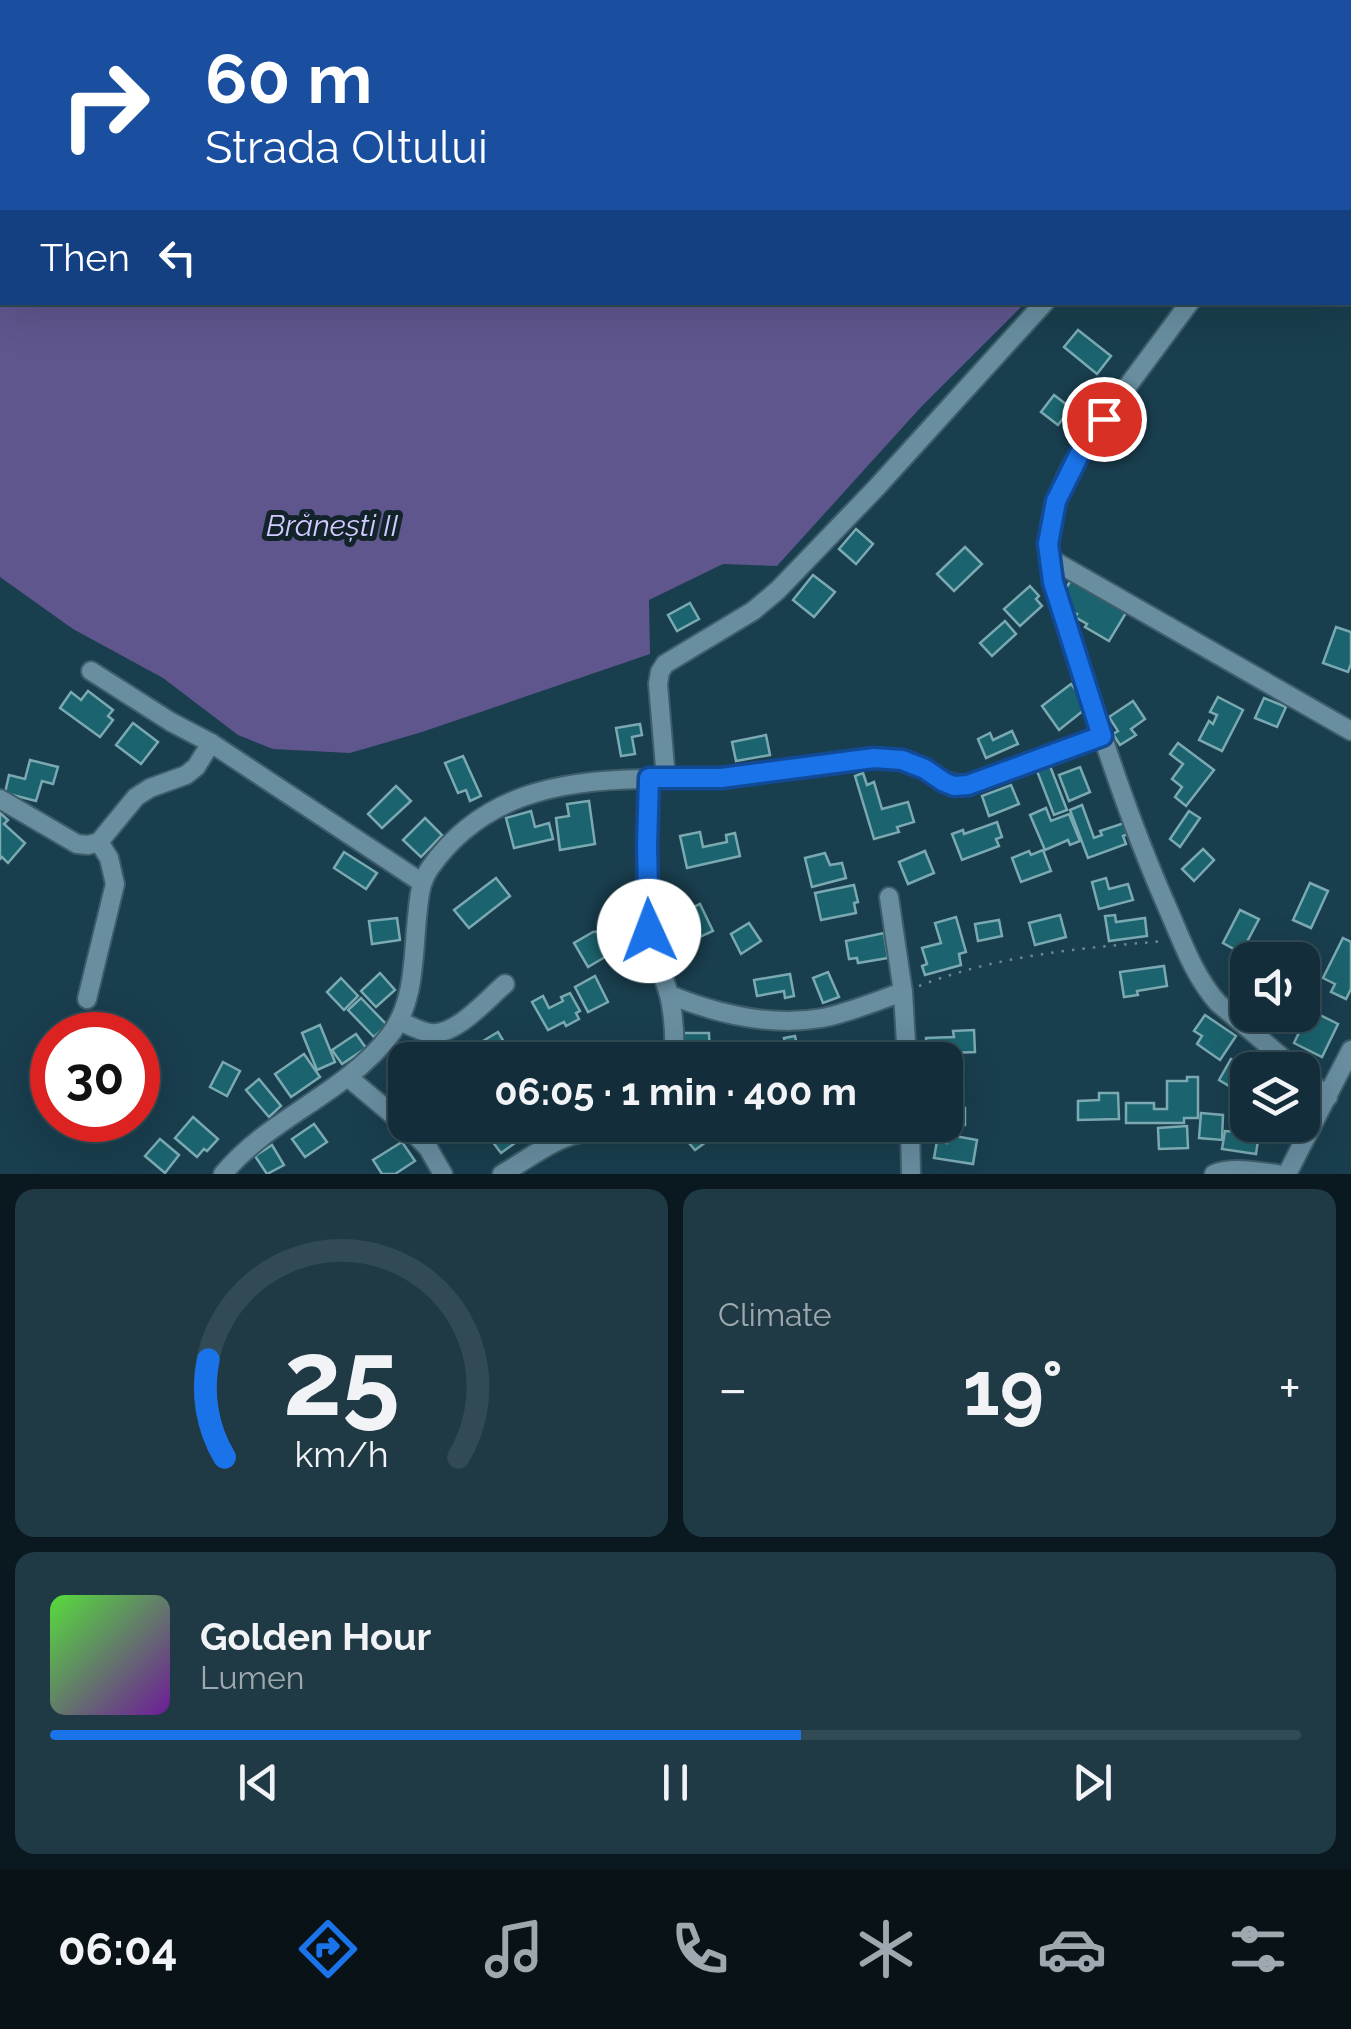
<!DOCTYPE html>
<meta charset="utf-8">
<style>
:root{--surface:#132e3a;--page:#203a45;--text:#f1f3f6;--muted:#9da8af;--line:#324a54;--accent:#1a73e8}
body{margin:0;font-family:Raleway,sans-serif;background:var(--page);color:var(--text);height:100vh;display:flex;flex-direction:column;font-size:38px;white-space:nowrap}
*{box-sizing:border-box;margin:0}
p{font-size:32px;color:var(--muted)}
.icon{flex:none;width:55px;height:55px;fill:none;stroke:currentColor;stroke-width:2;stroke-linecap:round;stroke-linejoin:round}
.map{position:relative;height:1174px;overflow:hidden}
.drawer{display:flex;flex-direction:column;gap:15px;padding:15px;background:#0a1920;flex:1}
.drawer>*{flex:none}
.banner{position:absolute;left:0px;top:0px;width:1352px;height:305px;box-shadow:0 10px 40px #0002,0 0 0 2px var(--line);background:#1a4fa0;color:#fff;overflow:hidden}
.buttons{position:absolute;left:1230px;top:942px;display:grid;gap:20px}
.buttons a{display:grid;place-items:center;width:90px;height:90px;border-radius:20px;background:var(--surface);box-shadow:0 10px 40px #0002,0 0 0 2px var(--line);font-size:50px}
.speed{position:absolute;left:30px;top:1012px;display:flex;gap:20px;font-size:50px;font-weight:700;text-align:center}
.speed>*{display:grid;place-content:center;width:130px;height:130px;border-radius:50%;background:var(--surface);box-shadow:0 10px 40px #0002,0 0 0 2px var(--line);line-height:1}
.speed .limit{border:15px solid #d22;background:#fff;color:#111}
.pin{position:absolute;display:grid;place-items:center;width:85px;height:85px;color:#fff;margin:-42px;border:5px solid #fff;border-radius:50%;box-shadow:0 2px 10px #0007}
.me{position:absolute;width:110px;margin:-55px;rotate:358deg;stroke-linejoin:round;filter:drop-shadow(0 0 8px #0008)}
.turn{display:flex;align-items:center;gap:35px;height:210px;padding:0 40px;font-size:45px}
.turn .icon{width:130px;height:130px;stroke-width:2.5}
.turn b{display:block;font-size:70px;line-height:85px}
.then{display:flex;align-items:center;height:95px;padding:0 40px;background:#0003;gap:20px;font-size:38px}
.big{font-size:75px;font-weight:700;line-height:1.1}
.drawer .tile{flex:1;display:flex;flex-direction:column;justify-content:center;gap:15px;min-width:0;padding:0 35px;border-radius:20px;background:var(--page)}
.drawer .dial{align-items:center;gap:0}
.dial svg{height:260px;overflow:visible;fill:none;stroke:var(--line);stroke-width:7;stroke-linecap:round;text-anchor:middle}
.dial text{fill:var(--text);stroke:none}
.song{display:flex;align-items:center;gap:30px}
.cover{width:120px;height:120px;border-radius:15px;background:linear-gradient(135deg,hsl(110 70% 55%),hsl(280 70% 35%))}
.played{height:10px;border-radius:5px;background:linear-gradient(90deg,var(--accent) 60%,var(--line) 60%)}
.keys{display:flex;justify-content:space-around;direction:ltr}
.heat{display:flex;justify-content:space-between;align-items:center;font-size:55px;direction:ltr}
.drawer .tiles{flex:1;display:grid;gap:15px;grid-template-columns:1fr 1fr}
.tile:last-child{grid-column:span 2}
.trip{position:absolute;left:388px;top:1042px;width:575px;height:100px;border-radius:20px;background:var(--surface);box-shadow:0 10px 40px #0002,0 0 0 2px var(--line);font-weight:700;line-height:100px;text-align:center}
.tabs{display:flex;height:160px;justify-content:space-around;align-items:center;background:#081217;color:var(--muted)}
.tabs .icon{width:70px;height:70px}
.tabs .current{color:var(--accent)}
.tabs b{font-size:45px;color:var(--text)}
.map>svg:first-child{display:block}
</style>
<div class="map">
<svg width="1351" height="1174" viewBox="0 0 1351 1174">
<rect width="100%" height="100%" fill="#193e4e"/>
<!-- water -->
<polygon fill="#5f568e" points="0,0 1282,0 1280,2 2,2 2,302 1025,303 921,407 777,566 723,564 649,600 650,654 422,732 350,753 273,749 238,735 163,678 73,629 0,577"/>
<!-- building -->
<g fill="#1b636e" stroke="#7ba9b1" stroke-width="2.5">
<polygon points="1078,330 1111,356 1097,374 1064,347"/>
<polygon points="1054,395 1071,408 1058,425 1041,412"/>
<polygon points="856,529 873,544 856,564 839,549"/>
<polygon points="965,547 982,564 954,591 937,574"/>
<polygon points="813,575 835,592 814,617 793,600"/>
<polygon points="1074,575 1129,608 1109,641 1085,627 1087,624 1075,617 1077,614 1072,612 1065,590"/>
<polygon points="1030,586 1039,596 1036,599 1042,606 1020,626 1004,609"/>
<polygon points="690,603 699,619 677,631 668,615"/>
<polygon points="1005,621 1016,634 992,656 980,643"/>
<polygon points="1336,627 1351,632 1351,664 1348,672 1323,663"/>
<polygon points="1071,684 1089,706 1059,730 1042,706"/>
<polygon points="88,691 113,710 108,716 113,720 100,737 60,708 71,692 81,700"/>
<polygon points="1218,697 1243,710 1222,751 1199,740 1209,721 1213,724 1217,715 1210,712"/>
<polygon points="1264,698 1286,707 1277,727 1255,718"/>
<polygon points="1133,701 1145,719 1131,729 1136,735 1120,745 1113,734 1118,731 1109,717"/>
<polygon points="133,723 158,742 141,764 116,745"/>
<polygon points="640,724 642,735 632,737 635,754 621,756 616,728"/>
<polygon points="1012,731 1018,744 986,758 978,739 990,733 993,740"/>
<polygon points="766,735 770,755 736,761 732,742"/>
<polygon points="1178,743 1214,770 1186,806 1175,797 1182,787 1172,779 1183,764 1170,754"/>
<polygon points="463,756 481,796 470,801 466,790 458,793 445,763"/>
<polygon points="30,760 58,767 53,784 42,781 36,801 5,793 9,775 25,779"/>
<polygon points="1050,766 1067,810 1054,815 1037,771"/>
<polygon points="1080,767 1090,792 1069,801 1059,775"/>
<polygon points="863,773 867,785 874,782 882,809 908,802 914,822 897,827 899,832 874,839 855,776"/>
<polygon points="1011,785 1019,804 989,816 982,796"/>
<polygon points="396,786 411,801 382,828 368,814"/>
<polygon points="589,801 595,844 560,850 556,818 569,816 567,804"/>
<polygon points="1082,805 1094,838 1102,835 1100,831 1124,823 1128,834 1123,836 1126,844 1088,858 1070,810"/>
<polygon points="1046,808 1051,821 1069,814 1080,841 1070,845 1068,840 1045,850 1030,815"/>
<polygon points="531,811 535,827 549,823 553,839 514,848 506,818"/>
<polygon points="1189,811 1200,818 1180,847 1170,839"/>
<polygon points="0,813 8,820 4,824 25,843 8,863 2,857 0,859"/>
<polygon points="425,818 442,835 421,857 403,840"/>
<polygon points="997,822 1002,837 996,839 999,846 962,860 952,834 963,830 964,834"/>
<polygon points="700,832 703,847 727,842 726,835 735,833 740,856 687,868 680,836"/>
<polygon points="1203,849 1214,860 1194,881 1182,869"/>
<polygon points="1043,850 1051,871 1021,882 1012,858 1029,851 1031,855"/>
<polygon points="925,851 934,873 908,884 899,862"/>
<polygon points="344,852 377,873 366,889 334,868"/>
<polygon points="825,853 830,865 842,863 846,878 812,887 805,858"/>
<polygon points="496,878 510,896 469,928 454,910"/>
<polygon points="1106,878 1109,889 1128,884 1133,900 1099,909 1092,882"/>
<polygon points="1310,883 1328,891 1311,928 1293,920"/>
<polygon points="854,885 858,902 854,903 856,913 821,920 815,893"/>
<polygon points="700,904 713,931 691,941 678,914"/>
<polygon points="1240,910 1259,919 1241,953 1223,943"/>
<polygon points="1060,915 1066,937 1035,945 1029,923"/>
<polygon points="1115,915 1116,922 1145,918 1147,936 1109,941 1105,916"/>
<polygon points="956,917 966,952 959,954 961,965 925,975 922,966 927,964 922,948 941,943 935,923"/>
<polygon points="397,918 400,940 372,944 369,921"/>
<polygon points="999,920 1002,936 978,941 975,924"/>
<polygon points="749,923 761,941 741,954 731,934"/>
<polygon points="603,931 615,951 588,967 574,943 593,932"/>
<polygon points="884,933 888,958 858,963 857,958 849,959 846,941"/>
<polygon points="1343,938 1351,942 1351,989 1346,999 1331,992 1335,984 1323,978"/>
<polygon points="1253,945 1271,955 1268,960 1248,960 1248,977 1239,972"/>
<polygon points="1164,966 1167,986 1137,991 1138,995 1124,997 1120,972"/>
<polygon points="828,972 839,997 823,1003 813,978"/>
<polygon points="380,973 395,990 376,1007 361,991"/>
<polygon points="790,974 794,996 785,998 784,991 757,996 754,980"/>
<polygon points="595,976 608,1002 588,1012 575,987"/>
<polygon points="341,978 358,996 344,1010 327,992"/>
<polygon points="570,993 580,1011 576,1013 579,1019 566,1026 564,1022 548,1030 532,1002 543,996 549,1008 563,1001 561,997"/>
<polygon points="361,998 387,1025 374,1037 348,1010"/>
<polygon points="1310,1010 1338,1024 1322,1057 1294,1043"/>
<polygon points="1205,1015 1236,1036 1220,1060 1197,1044 1202,1036 1194,1031"/>
<polygon points="320,1025 335,1062 317,1070 302,1033"/>
<polygon points="974,1030 975,1052 927,1054 926,1038 954,1037 953,1031"/>
<polygon points="498,1032 514,1059 461,1060 458,1056"/>
<polygon points="683,1033 709,1033 710,1060 683,1060"/>
<polygon points="356,1034 366,1048 342,1064 332,1050"/>
<polygon points="795,1036 798,1050 793,1051 794,1060 764,1060 762,1049 774,1047 775,1056 787,1054 784,1038"/>
<polygon points="304,1054 320,1077 291,1097 275,1074"/>
<polygon points="1231,1059 1253,1070 1248,1070 1248,1081 1241,1093 1219,1080"/>
<polygon points="223,1062 240,1071 227,1096 210,1087"/>
<polygon points="1187,1077 1198,1077 1198,1118 1184,1118 1184,1123 1126,1123 1126,1103 1154,1103 1154,1109 1167,1109 1167,1081 1187,1081"/>
<polygon points="259,1079 281,1106 269,1117 246,1090"/>
<polygon points="1099,1093 1118,1093 1119,1119 1078,1120 1078,1101 1099,1100"/>
<rect x="945" y="1108" width="20" height="17"/>
<polygon points="1201,1113 1223,1115 1222,1140 1199,1138"/>
<polygon points="193,1117 218,1139 207,1151 204,1149 197,1157 175,1138"/>
<polygon points="314,1124 327,1142 305,1157 292,1139"/>
<polygon points="480,1125 502,1125 515,1143 501,1153"/>
<polygon points="526,1125 561,1125 564,1131 537,1146"/>
<polygon points="698,1125 717,1125 721,1131 695,1150 683,1136"/>
<polygon points="1240,1125 1260,1127 1256,1154 1222,1149 1225,1131 1239,1132"/>
<polygon points="1187,1126 1188,1148 1159,1149 1158,1128"/>
<polygon points="949,1135 977,1140 973,1164 934,1158 937,1141 947,1143"/>
<polygon points="160,1139 179,1155 165,1173 145,1156"/>
<polygon points="402,1142 415,1161 395,1174 382,1174 373,1160"/>
<polygon points="272,1145 284,1165 267,1174 255,1156"/>
</g>
<g fill="none" stroke-linecap="round" stroke-linejoin="round">
<defs>
<g id="minor">
<polyline points="1299,2 1301,0"/>
<polyline points="1350,94 1351,93"/>
<path d="M1190 302C1168 332 1146 361 1124 391 1094 432 1057 475 1050 527 1047 546 1050 563 1053 582 1088 691 1121 803 1168 909 1182 941 1194 976 1218 1003L1297 1070"/>
<polyline points="1049,558 1351,731"/>
<polyline points="91,671 171,722 211,743 421,882"/>
<path d="M649 779C648 829 643 882 649 933 652 956 665 976 670 999 674 1019 675 1040 674 1060"/>
<polyline points="666,779 658,684 660,672 665,664 753,611 778,590 877,487 1045,302"/>
<polyline points="0,799 77,844 88,845 99,842 136,797 150,788 186,775 196,767 211,743"/>
<polyline points="889,897 903,992 907,1060"/>
<path d="M670 995C717 1014 770 1027 822 1018 849 1013 876 1001 903 992"/>
<polyline points="87,999 115,884 109,858 99,842"/>
<path d="M399 1021C409 1025 419 1031 430 1033 456 1036 486 1000 505 984"/>
<polyline points="1302,1075 1328,1097"/>
<polyline points="349,1078 405,1125"/>
<polyline points="406,1125 428,1148 443,1174"/>
<polyline points="910,1125 911,1174"/>
<path d="M223 1174C270 1117 345 1094 390 1035 415 1002 413 957 417 918 419 900 419 884 430 868 481 795 559 780 643 779 671 778 699 780 726 777 761 773 796 768 831 763 854 760 877 756 899 759 927 764 937 786 968 785L1103 736"/>
<path d="M502 1174C527 1160 552 1139 581 1133 603 1129 623 1137 643 1125"/>
<path d="M1214 1174C1232 1166 1258 1172 1277 1174"/>
<polyline points="1287,1174 1351,1050"/>
</g>
</defs>
<!-- minor casing -->
<use href="#minor" stroke="#3e5d6a" stroke-width="22"/>
<!-- path -->
<path stroke="#6a8794" stroke-width="2.5" stroke-dasharray="2.5 8" stroke-linecap="butt" d="M919 986C998 955 1081 948 1165 941"/>
<!-- minor -->
<use href="#minor" stroke="#688ea0" stroke-width="18"/>
</g>
<g fill="none" stroke-linecap="round" stroke-linejoin="round">
<defs>
<polyline id="route" points="649,931 647,846 649,778 721,778 874,758 902,760 925,769 944,782 954,786 968,785 1102,736 1053,582 1048,544 1056,501 1084,445 1104,419"/>
</defs>
<!-- route casing -->
<use href="#route" stroke="#114b97" stroke-width="25"/>
<!-- route -->
<use href="#route" stroke="#1a73e8" stroke-width="18"/>
</g>
<g text-anchor="middle" dominant-baseline="central" stroke-width="10" stroke-linejoin="round" paint-order="stroke">
<!-- water labels -->
<g font-size="30" font-style="italic" fill="#d1cbff" stroke="#13232a">
<text x="332" y="525">Brănești II</text>
</g>
</g>
</svg>
<div class="buttons">
<a><svg class="icon" aria-label="sound" viewBox="0 0 24 24"><path d="M4 9h4l5-4v14l-5-4H4zM17 9q2 3 0 6"/></svg></a>
<a><svg class="icon" aria-label="layers" viewBox="0 0 24 24"><path d="M12 4l9 5-9 5-9-5zM3 14l9 5 9-5"/></svg></a>
</div>
<div class="speed"><div class="limit">30</div></div>
<div class="pin" style="left:1104px;top:419px;background:#d93025"><svg class="icon" aria-label="arrive" viewBox="0 0 24 24"><path d="M6 21V4h12l-3 4 3 4H6"/></svg></div>
<svg class="me" style="left:649px;top:931px" viewBox="-20 -20 40 40"><circle r="19" fill="#fff"/><path d="M0-13L10 11 0 6-10 11z" fill="#1a73e8"/></svg>
<div class="trip">06:05 · 1 min · 400 m</div>
<div class="banner">
<div class="turn"><svg class="icon" aria-label="right" viewBox="0 0 24 24"><path d="M7 20v-9h11M14 6l5 5-5 5"/></svg><div><b>60 m</b>Strada Oltului</div></div>
<div class="then">Then<svg class="icon" aria-label="left" viewBox="0 0 24 24"><path d="M17 20v-9H6M10 6l-5 5 5 5"/></svg></div>
</div>
</div>
<section class="drawer">
<div class="tiles">
<div class="tile dial"><svg viewBox="0 0 100 80">
<path d="M14 69A42 42 0 1 1 86 69"/>
<path d="M14 69A42 42 0 0 1 9 39" stroke="#1a73e8"/>
<text x="50" y="56" font-size="32" font-weight="700">25</text>
<text x="50" y="72" font-size="11">km/h</text>
</svg></div>
<div class="tile"><p>Climate</p>
<div class="heat"><a>−</a><b class="big">19°</b><a>+</a></div>
</div>
<div class="tile">
<div class="song"><i class="cover"></i><div><b>Golden Hour</b><p>Lumen</p></div></div>
<div class="played"></div>
<div class="keys"><svg class="icon" aria-label="previous" viewBox="0 0 24 24"><path d="M18 5L8 12l10 7zM5 5v14"/></svg><svg class="icon" aria-label="pause" viewBox="0 0 24 24"><path d="M8 5v14M16 5v14"/></svg><svg class="icon" aria-label="next" viewBox="0 0 24 24"><path d="M6 5l10 7-10 7zM19 5v14"/></svg></div>
</div>
</div>
</section>
<nav class="tabs">
<b>06:04</b>
<svg class="icon current" aria-label="directions" viewBox="0 0 24 24"><path d="M12 3l9 9-9 9-9-9zM9 14v-3h6M13 9l2 2-2 2"/></svg>
<svg class="icon" aria-label="music" viewBox="0 0 24 24"><path d="M9 18V5l10-2v13"/><circle cx="6" cy="18" r="3"/><circle cx="16" cy="16" r="3"/></svg>
<svg class="icon" aria-label="phone" viewBox="0 0 24 24"><path d="M5 4h4l2 5-3 2q2 4 5 5l2-3 5 2v4C11 20 4 13 5 4z"/></svg>
<svg class="icon" aria-label="climate" viewBox="0 0 24 24"><path d="M12 3v18M4 7l16 10M4 17L20 7"/></svg>
<svg class="icon" aria-label="car" viewBox="0 0 24 24"><path d="M5 17H2v-5l4-1 3-4h7l3 4 3 1v5h-3M9 17h6M6 11h13"/><circle cx="7" cy="17" r="2"/><circle cx="17" cy="17" r="2"/></svg>
<svg class="icon" aria-label="filters" viewBox="0 0 24 24"><path d="M4 7h16M4 17h16"/><circle cx="9" cy="7" r="2"/><circle cx="15" cy="17" r="2"/></svg>
</nav>
